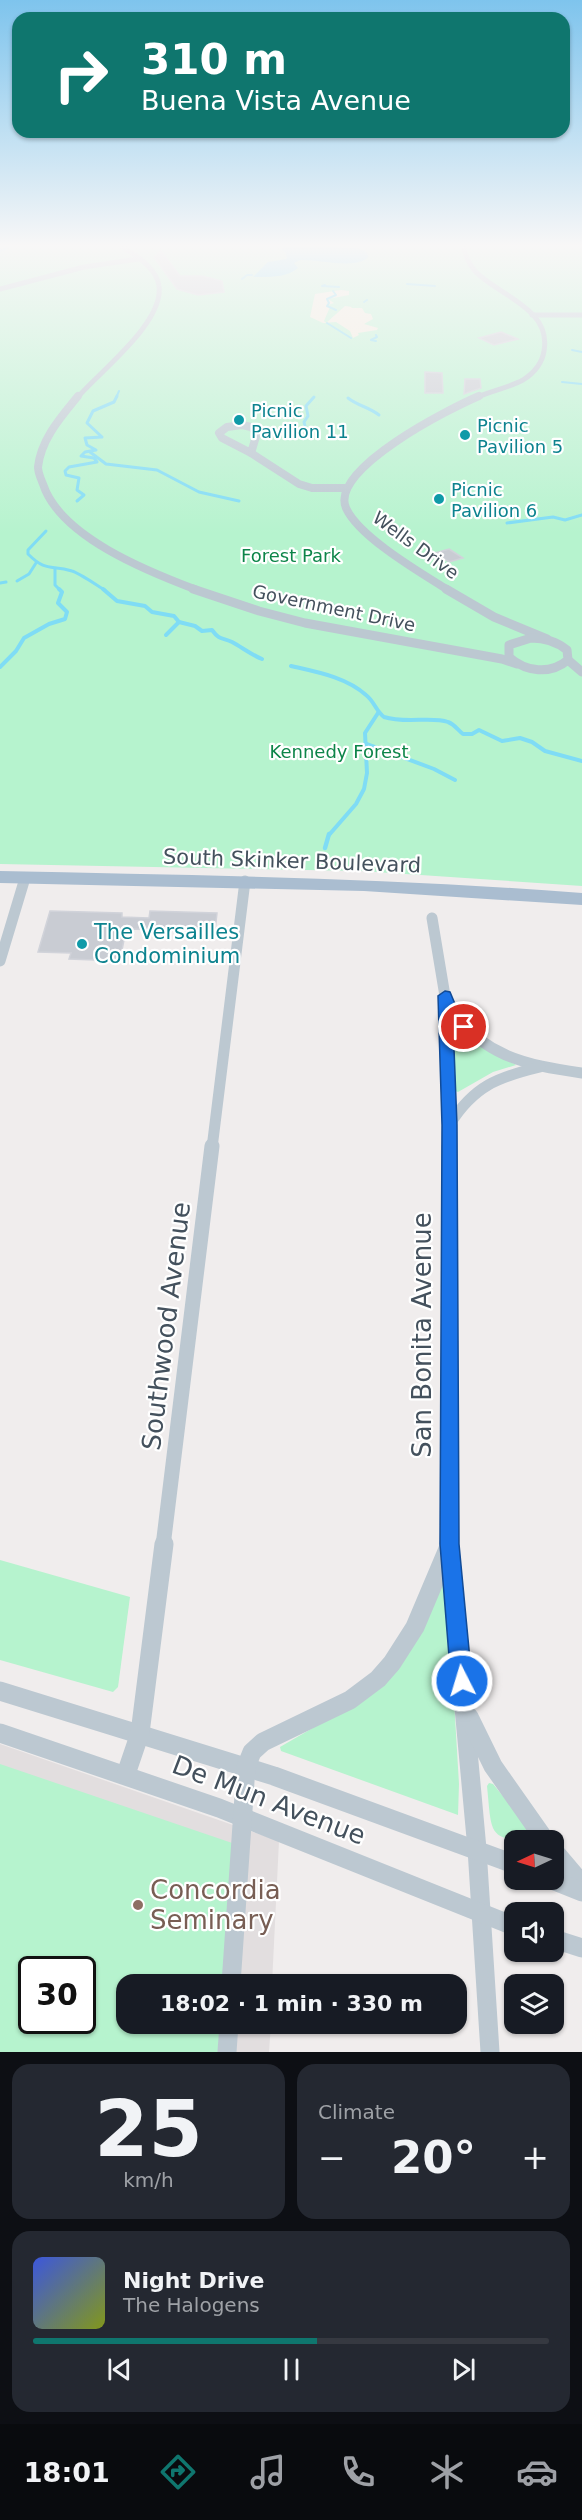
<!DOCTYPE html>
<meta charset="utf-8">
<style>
:root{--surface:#171b24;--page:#242831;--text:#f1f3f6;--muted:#9ea1a6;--line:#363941;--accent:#0f766e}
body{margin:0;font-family:"DejaVu Sans",sans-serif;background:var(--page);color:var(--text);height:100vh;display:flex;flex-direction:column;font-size:22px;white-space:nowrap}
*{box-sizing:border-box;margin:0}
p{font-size:20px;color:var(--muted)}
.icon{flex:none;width:33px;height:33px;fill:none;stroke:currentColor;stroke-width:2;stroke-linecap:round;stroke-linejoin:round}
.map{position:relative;height:2052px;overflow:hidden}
.drawer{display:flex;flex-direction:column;gap:12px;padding:12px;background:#0d0f14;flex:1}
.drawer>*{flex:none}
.top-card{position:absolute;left:12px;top:12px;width:558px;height:126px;border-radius:18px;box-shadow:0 2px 4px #0004;background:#0f766e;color:#fff;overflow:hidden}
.needle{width:39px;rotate:266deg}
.controls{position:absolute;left:504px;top:1830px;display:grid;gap:12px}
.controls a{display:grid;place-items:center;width:60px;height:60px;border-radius:12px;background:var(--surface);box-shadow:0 2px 4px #0004;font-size:30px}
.speed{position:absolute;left:18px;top:1956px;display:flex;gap:12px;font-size:30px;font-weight:700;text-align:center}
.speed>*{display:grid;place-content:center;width:78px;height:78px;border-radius:50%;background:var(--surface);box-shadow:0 2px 4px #0004;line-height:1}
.speed .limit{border:3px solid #111;border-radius:9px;background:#fff;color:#111}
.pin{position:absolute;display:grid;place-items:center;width:51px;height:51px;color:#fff;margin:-26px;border:3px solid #fff;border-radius:50%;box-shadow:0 2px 6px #0007}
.me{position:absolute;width:66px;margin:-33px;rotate:355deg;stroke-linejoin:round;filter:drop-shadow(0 0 4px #0008)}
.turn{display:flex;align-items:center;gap:21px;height:126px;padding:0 30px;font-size:27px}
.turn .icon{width:78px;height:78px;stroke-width:2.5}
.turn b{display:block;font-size:42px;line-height:51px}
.big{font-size:45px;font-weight:600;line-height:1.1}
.drawer .tile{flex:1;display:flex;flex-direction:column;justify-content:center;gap:9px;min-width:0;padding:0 21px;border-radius:18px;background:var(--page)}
.drawer .dial{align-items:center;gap:0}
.dial b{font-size:78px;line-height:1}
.song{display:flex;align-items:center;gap:18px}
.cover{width:72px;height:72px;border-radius:9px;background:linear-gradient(135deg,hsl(230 70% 55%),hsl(70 70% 35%))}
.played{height:6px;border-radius:3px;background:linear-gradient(90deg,var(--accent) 55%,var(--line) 55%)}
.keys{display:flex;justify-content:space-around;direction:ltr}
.heat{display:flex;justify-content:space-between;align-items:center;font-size:33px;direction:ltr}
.drawer .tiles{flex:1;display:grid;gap:12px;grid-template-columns:1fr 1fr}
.tile:last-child{grid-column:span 2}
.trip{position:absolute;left:116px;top:1974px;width:351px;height:60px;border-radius:18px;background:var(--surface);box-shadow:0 2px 4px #0004;font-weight:600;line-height:60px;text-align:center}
.tabs{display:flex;height:96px;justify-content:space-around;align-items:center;background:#090b0e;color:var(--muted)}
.tabs .icon{width:42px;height:42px}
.tabs .active{color:var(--accent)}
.tabs b{font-size:27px;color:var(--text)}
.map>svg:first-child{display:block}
</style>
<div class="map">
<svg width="582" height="2052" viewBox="0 0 582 2052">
<rect width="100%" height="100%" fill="#f0eded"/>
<!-- education -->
<path fill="#e2dedf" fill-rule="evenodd" d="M0 1744 279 1841 272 1984H126V2024H271L269 2052H0ZM32 1970H82V2020H32Z"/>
<!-- green -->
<g fill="#b6f3ce" fill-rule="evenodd">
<polygon points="0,246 582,246 582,886 361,871 0,864"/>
<polygon points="453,1026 456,1026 473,1041 516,1065 493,1072 458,1092 455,1091"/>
<polygon points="0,1560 130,1597 118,1687 113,1692 0,1660"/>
<polygon points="446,1566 459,1784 458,1815 281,1751 280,1747 361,1700"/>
<path d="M0 1764 241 1846 231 1984H126V2024H229L227 2052H0ZM32 1970H82V2020H32Z"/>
<path d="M489 1783 493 1784 539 1840C487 1841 492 1835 487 1786Z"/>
</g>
<!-- sand -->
<polygon fill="#f4ecdc" points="341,290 349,291 349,295 328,299 334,303 328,305 330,307 324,321 326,323 345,306 352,307 351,308 362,308 365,313 371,314 373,319 364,324 378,328 377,330 358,333 359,335 353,338 350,331 336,322 323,323 310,317 315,294"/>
<!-- water -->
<path fill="#7fdcf5" d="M288 246 357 248 367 252 368 257C357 270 317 259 300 260L294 263 298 268C286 278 268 277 253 277L268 262 287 259 286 253 281 249Z"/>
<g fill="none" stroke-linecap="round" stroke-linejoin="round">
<!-- stream-far3 -->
<g stroke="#7fdcf5" stroke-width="2">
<polyline points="0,251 11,246"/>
<polyline points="242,279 247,275 252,275"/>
<polyline points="407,284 435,286"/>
<polyline points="325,285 322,286 339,287"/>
<polyline points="333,291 336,295 327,299 329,303 327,306 336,310"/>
<polyline points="364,302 367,300"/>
<polyline points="327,323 351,338"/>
<polyline points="376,335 377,337 371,340 376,341"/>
<polyline points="572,350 582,352"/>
<polyline points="562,382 582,384"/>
<polyline points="116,398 119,391"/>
</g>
<!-- stream-far2 -->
<g stroke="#7fdcf5" stroke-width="3">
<path d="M348 398C358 406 369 407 379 415"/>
<polyline points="306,430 304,422 308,416 306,406 314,397"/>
<polyline points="90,452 106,464 157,470 199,492 239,501"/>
<polyline points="77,501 84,495 77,490 79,478 66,475 65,471 69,467 97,462 94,458 81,456 85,452 96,450 87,445 85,438 102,437 87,423 93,411 114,402 117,396"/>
<polyline points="507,523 553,517 565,520 582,515"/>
<path d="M46 531 28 550V554C47 573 51 564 72 571 79 573 98 586 105 590"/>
<polyline points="55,569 55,585 60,590"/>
<polyline points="17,581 29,574 36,563"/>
<polyline points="0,583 6,582"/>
</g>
<!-- stream-far1 -->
<g stroke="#7fdcf5" stroke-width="4">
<path d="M103 589 117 601 145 606 152 612 174 616 179 622 195 626 202 631 212 630C220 641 222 637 232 642 243 648 250 654 262 659"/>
<polyline points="166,635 179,622"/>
<path d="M291 666C317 672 346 677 366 695 374 701 376 711 384 717 406 724 432 716 448 722 454 724 458 730 463 734H472L479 730 502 741 520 738 532 742 545 751 582 761"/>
<polyline points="0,667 16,651 24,638 49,624 65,619 67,612 58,603 62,592 59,589"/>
<polyline points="367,744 434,769 455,780"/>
<polyline points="329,835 356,804 364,789 367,773 365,733 378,713"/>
</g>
<!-- stream -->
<polyline stroke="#7fdcf5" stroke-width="4.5" points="325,848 329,834"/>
</g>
<!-- building -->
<g fill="#c9ccd3" stroke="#d1d3da" stroke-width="1.5">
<polygon points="161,251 180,276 202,276 222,281 224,292 198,295 177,289 154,257"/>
<polygon points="501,332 518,339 494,345 479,338"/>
<polygon points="425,372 442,373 443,393 425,393"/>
<polygon points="465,379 480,379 481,388 464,394"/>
<polygon points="449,549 463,558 449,562 435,553"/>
<polygon points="50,911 122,913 122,917 149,918 150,911 217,913 215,931 126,929 120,961 69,959 71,953 38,952"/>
</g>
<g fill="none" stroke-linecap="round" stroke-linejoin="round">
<!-- street-far5 -->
<g stroke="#bcc8d1" stroke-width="5">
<path d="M463 246C466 256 468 263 475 271 497 295 552 308 544 351 542 364 534 373 523 380 508 388 491 391 475 398"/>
<polyline points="0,289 84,267 138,259"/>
<polyline points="532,315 582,315"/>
<path d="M77 398C100 371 164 323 159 286 157 268 135 255 122 246"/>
</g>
<!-- street-far4 -->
<g stroke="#bcc8d1" stroke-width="8">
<path d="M78 396C61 417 41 439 38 467 38 473 41 479 43 484 60 537 149 572 197 590"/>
<polygon points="242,425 251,427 257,433 251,453 222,438 219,433 227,427"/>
<polyline points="251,453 299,484 312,488 347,488"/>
<path d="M448 590C421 573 359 537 346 508 329 469 451 408 479 396"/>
</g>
<!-- street-far3 -->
<g stroke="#bcc8d1" stroke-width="9">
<polyline points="193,589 259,611 305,623 502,659 517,664"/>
<polyline points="446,589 494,617 547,639"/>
<path d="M531 638C545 638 556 641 567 650L568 660C550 675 526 672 509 657V645Z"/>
<polyline points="568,660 582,672"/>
</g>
<!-- street-far2 -->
<g stroke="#bcc8d1" stroke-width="11">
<polyline points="432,918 445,996 449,1148"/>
<polyline points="0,961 25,878"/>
<path d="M448 1003C479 1056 526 1065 582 1073"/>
<path d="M450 1124C474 1086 498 1077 540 1067"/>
<polyline points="212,1148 245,881"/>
</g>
<!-- street-far1 -->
<g stroke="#bcc8d1" stroke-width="15">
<polyline points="449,1146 449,1546"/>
<polyline points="163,1546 212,1146"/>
</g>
<!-- street -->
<g stroke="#bcc8d1" stroke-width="19">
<polyline points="449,1544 477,1849 490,2052"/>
<polyline points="0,1691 274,1776 514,1864"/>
<polyline points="469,1717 493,1766 545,1840"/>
<polyline points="0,1733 219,1808 514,1926"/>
<polyline points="126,1774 140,1733 164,1544"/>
<polyline points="554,1851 582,1884"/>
<polyline points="552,1880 582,1892"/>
<polyline points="554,1939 582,1948"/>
<polyline points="231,1984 246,1767 252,1752 263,1742 350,1700 378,1679 392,1663 415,1627 448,1549"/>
<polyline points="227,2052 229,2024"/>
</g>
<!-- primary -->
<path fill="#aabdd0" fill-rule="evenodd" d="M0 871C194 875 388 878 582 893V905L364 891 0 883Z"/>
</g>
<!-- sky -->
<linearGradient id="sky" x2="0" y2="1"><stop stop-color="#7ec4ed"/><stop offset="0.46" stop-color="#f8f7f7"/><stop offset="1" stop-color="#f8f7f7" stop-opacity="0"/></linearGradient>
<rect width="582" height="534" fill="url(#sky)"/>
<!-- route -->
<polygon fill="#1a73e8" stroke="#114b97" stroke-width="1.5" points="445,991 450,992 458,1011 471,1027 464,1032 459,1030 453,1023 457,1125 459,1544 472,1681 469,1688 462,1691 454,1688 451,1681 440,1544 442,1125 438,996"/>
<!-- markers -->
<g fill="#0f9aa8" stroke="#fff" stroke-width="2">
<circle cx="239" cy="420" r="6"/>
<circle cx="465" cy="435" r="6"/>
<circle cx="439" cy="499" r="6"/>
<circle cx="82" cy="944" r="6"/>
</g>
<circle fill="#8d6e63" stroke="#fff" stroke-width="2" cx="138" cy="1905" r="6"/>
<g text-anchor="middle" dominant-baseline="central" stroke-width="4.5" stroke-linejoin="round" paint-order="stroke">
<!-- far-culture labels -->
<g font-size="18" fill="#0d838f" stroke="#fff" text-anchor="start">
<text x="251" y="410">Picnic<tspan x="251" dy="21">Pavilion 11</tspan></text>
<text x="477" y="425">Picnic<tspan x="477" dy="21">Pavilion 5</tspan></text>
<text x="451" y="489">Picnic<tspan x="451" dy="21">Pavilion 6</tspan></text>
</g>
<!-- far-street labels -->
<g font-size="18" fill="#44515d" stroke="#fff">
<text transform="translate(416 545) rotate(36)">Wells Drive</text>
<text transform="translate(334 608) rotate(12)">Government Drive</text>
</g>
<!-- far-park labels -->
<g font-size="18" fill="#0d8549" stroke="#fff">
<text x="291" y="555">Forest Park</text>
<text x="339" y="751">Kennedy Forest</text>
</g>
<!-- street labels -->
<g font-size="21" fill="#44515d" stroke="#fff">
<text transform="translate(292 861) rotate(2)">South Skinker Boulevard</text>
</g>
<!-- culture labels -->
<g font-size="21" fill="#0d838f" stroke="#fff" text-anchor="start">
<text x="94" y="932">The Versailles<tspan x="94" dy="24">Condominium</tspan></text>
</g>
<!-- near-street labels -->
<g font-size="26" fill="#44515d" stroke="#fff">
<text transform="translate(166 1326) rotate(-83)">Southwood Avenue</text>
<text transform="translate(422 1335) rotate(-90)">San Bonita Avenue</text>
<text transform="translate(269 1800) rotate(21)">De Mun Avenue</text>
</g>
<!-- near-education labels -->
<g font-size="26" fill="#785e54" stroke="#fff" text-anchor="start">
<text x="150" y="1890">Concordia<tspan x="150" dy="30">Seminary</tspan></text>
</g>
</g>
</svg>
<div class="controls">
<a><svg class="needle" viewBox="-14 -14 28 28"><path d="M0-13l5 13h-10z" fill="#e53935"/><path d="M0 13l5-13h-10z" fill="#9ea1a6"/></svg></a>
<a><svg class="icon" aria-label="sound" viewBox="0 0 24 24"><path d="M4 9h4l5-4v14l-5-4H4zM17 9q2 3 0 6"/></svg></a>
<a><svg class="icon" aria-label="layers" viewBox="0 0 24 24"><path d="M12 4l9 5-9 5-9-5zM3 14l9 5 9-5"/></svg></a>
</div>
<div class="speed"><div class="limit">30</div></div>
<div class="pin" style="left:464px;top:1027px;background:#d93025"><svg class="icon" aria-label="arrive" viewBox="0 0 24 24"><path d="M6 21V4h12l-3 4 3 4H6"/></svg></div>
<svg class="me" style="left:462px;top:1681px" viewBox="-20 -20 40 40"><circle r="17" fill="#1a73e8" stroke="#fff" stroke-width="3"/><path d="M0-11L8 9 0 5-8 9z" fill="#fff"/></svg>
<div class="trip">18:02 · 1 min · 330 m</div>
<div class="top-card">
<div class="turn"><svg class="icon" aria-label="right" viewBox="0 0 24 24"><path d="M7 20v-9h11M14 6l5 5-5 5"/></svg><div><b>310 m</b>Buena Vista Avenue</div></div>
</div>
</div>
<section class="drawer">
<div class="tiles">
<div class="tile dial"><b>25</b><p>km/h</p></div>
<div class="tile"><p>Climate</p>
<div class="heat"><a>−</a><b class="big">20°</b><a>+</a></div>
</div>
<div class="tile">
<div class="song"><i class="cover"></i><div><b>Night Drive</b><p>The Halogens</p></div></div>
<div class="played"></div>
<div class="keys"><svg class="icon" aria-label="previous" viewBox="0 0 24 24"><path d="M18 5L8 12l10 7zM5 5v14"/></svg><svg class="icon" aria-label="pause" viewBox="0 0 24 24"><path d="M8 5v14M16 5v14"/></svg><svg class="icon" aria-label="next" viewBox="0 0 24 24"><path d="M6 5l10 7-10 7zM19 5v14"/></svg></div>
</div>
</div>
</section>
<nav class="tabs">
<b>18:01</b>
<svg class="icon active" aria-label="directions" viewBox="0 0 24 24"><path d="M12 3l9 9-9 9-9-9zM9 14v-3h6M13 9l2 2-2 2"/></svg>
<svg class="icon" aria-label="music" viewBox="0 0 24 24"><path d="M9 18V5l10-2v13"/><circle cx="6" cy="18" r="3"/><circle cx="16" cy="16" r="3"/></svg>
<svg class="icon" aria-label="phone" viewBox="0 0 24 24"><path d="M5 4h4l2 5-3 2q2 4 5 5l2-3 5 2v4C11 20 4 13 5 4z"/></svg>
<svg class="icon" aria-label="climate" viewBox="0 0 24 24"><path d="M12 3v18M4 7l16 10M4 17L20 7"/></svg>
<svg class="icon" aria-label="car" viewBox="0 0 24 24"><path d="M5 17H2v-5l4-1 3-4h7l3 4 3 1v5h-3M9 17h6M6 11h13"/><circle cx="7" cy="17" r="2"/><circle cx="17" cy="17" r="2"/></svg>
</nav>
